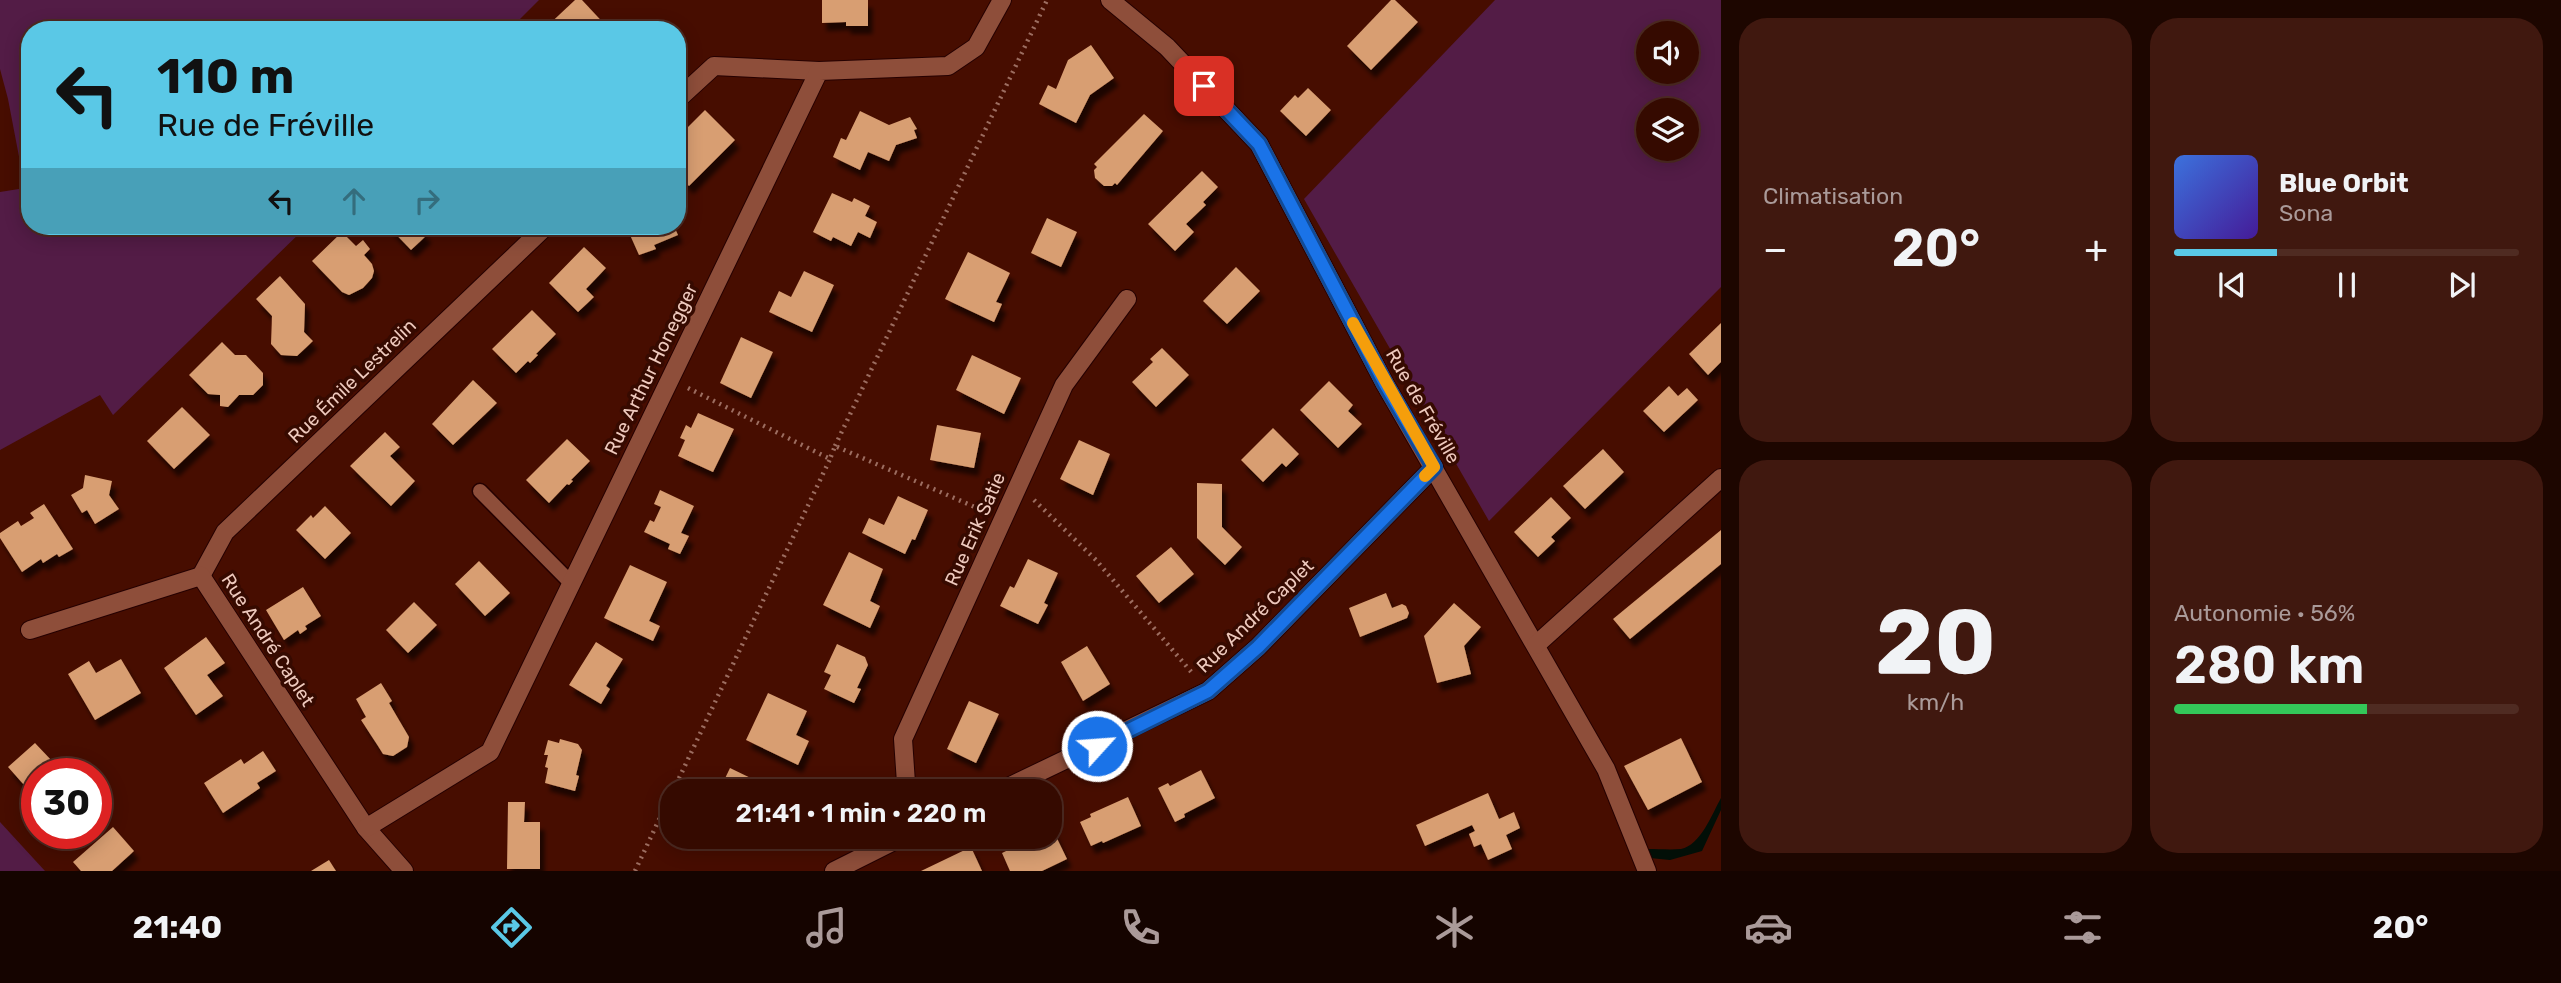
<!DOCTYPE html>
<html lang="fr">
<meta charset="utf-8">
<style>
:root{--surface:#350a00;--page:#40180f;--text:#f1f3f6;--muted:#aa9a99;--line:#4f2b22;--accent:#5ac8e6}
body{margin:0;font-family:Rubik,sans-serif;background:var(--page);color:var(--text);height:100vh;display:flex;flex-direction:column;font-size:26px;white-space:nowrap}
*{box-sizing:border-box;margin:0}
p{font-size:23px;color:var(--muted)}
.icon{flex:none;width:38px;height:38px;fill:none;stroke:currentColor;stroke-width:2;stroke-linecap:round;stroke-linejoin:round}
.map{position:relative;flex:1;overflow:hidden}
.side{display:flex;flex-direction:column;gap:18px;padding:18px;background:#1d0600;width:840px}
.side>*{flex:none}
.banner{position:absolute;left:21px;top:21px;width:665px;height:214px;border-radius:28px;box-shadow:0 4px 18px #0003,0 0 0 2px var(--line);background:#5ac8e6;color:#111;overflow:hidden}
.tools{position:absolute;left:1636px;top:21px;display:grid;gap:14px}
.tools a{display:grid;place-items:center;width:63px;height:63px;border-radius:50%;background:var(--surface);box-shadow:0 4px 18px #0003,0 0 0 2px var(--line);font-size:35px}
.speed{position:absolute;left:21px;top:758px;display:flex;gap:14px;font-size:35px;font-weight:700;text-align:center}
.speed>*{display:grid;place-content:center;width:91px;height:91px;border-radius:50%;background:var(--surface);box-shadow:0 4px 18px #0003,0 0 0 2px var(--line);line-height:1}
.speed .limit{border:10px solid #d22;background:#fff;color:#111}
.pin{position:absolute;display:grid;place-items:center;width:60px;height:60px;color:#fff;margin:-30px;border-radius:14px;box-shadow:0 4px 10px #0006}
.me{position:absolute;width:77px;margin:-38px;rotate:64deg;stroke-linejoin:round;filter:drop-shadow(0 0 5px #0008)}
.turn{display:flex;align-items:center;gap:24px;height:147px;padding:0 21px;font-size:32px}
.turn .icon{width:91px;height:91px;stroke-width:2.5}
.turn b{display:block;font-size:49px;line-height:60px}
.lanes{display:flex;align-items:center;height:66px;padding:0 21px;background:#0003;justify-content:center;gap:35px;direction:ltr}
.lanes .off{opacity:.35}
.big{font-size:52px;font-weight:600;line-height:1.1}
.side .widget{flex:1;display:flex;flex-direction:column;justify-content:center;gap:10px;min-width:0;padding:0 24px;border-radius:28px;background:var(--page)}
.side .dial{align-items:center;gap:0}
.dial b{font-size:91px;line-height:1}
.song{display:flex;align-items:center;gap:21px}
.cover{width:84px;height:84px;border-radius:10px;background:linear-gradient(135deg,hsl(220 70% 55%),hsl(260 70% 35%))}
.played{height:7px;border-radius:4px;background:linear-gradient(90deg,var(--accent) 30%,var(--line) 30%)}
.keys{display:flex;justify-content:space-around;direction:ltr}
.heat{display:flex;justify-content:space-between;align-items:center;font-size:38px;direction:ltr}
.charge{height:10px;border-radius:5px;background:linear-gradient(90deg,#34c759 56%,var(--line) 0)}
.side .tiles{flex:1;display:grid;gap:18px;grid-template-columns:repeat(2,1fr)}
.trip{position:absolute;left:660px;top:779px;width:402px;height:70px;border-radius:28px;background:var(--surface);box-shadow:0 4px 18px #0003,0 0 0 2px var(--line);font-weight:600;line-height:70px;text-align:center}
.dock{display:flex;height:112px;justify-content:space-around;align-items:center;background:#150400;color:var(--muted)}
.dock .icon{width:49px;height:49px}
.dock .selected{color:var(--accent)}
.dock b{font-size:32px;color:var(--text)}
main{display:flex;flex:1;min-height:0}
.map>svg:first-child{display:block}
</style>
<main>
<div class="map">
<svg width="1721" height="871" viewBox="0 0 1721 871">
<defs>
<filter id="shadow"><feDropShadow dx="4.5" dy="8" stdDeviation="2" flood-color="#0009"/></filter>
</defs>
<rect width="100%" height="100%" fill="#470d00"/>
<!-- green -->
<g fill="#531c46" fill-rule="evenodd">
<polygon points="0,0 539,0 509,30 30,30 30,226 307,226 113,415 100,395 0,450 0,192 25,188 8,99 0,69"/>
<path d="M1495 0H1721V287L1489 521 1304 199ZM1648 33H1687V72H1648ZM1687 110V149H1648V110Z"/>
<polygon points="0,822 45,871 0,871"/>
</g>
<!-- water -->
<path fill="#020f07" d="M1721 798V810L1702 851 1670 860 1650 858 1648 849C1658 849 1671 850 1681 849 1701 845 1712 814 1721 798Z"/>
<!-- building -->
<g fill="#d89e72" filter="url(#shadow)">
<polygon points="575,0 582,0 610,30 543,30"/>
<polygon points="822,0 868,0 868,26 846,26 846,22 822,23"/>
<polygon points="1391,0 1395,0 1418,22 1371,70 1347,46"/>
<polygon points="1091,45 1114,78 1090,95 1076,123 1039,104 1048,85 1056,89 1068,60"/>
<polygon points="1308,88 1331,110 1306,136 1280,111 1295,95 1298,98"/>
<polygon points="705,110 735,140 689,186 677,174 677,138"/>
<polygon points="860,111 889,125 910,117 917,129 914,130 917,138 896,145 889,161 868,152 860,170 833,157 841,138 846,140"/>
<polygon points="1144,114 1163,131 1117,185 1115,183 1112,186 1104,186 1095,178 1094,170 1097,167 1094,164"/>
<polygon points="1202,171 1218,187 1203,202 1206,205 1186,224 1194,232 1175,251 1148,224"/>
<polygon points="832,193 852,202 854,198 870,206 865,216 877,222 870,238 858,232 851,246 833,237 831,241 813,232"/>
<polygon points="1047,218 1077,232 1061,267 1031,253"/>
<polygon points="388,226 418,226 427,235 411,250"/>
<polygon points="626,226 674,226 678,235 654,245 656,249 639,255"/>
<polygon points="342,232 356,246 363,240 370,249 364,255 372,264 374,271 372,278 363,288 349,295 342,292 312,261"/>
<polygon points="584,247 606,268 586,289 594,297 578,312 549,283"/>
<polygon points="968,252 1010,273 996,302 1002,304 994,322 945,299"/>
<polygon points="1236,267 1260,291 1227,324 1203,301"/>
<polygon points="804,271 834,285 812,332 769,312 779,291 791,297"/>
<polygon points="280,276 305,304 304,332 313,341 297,356 281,355 271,344 272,316 256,299"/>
<polygon points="532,310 556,334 536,354 538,355 530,363 528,361 516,373 492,349"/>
<polygon points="1721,323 1721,362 1708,375 1689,354"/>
<polygon points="741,337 773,352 751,398 720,383"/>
<polygon points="222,342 235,355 246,355 263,373 263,385 253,395 239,395 228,407 220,406 220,395 208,394 189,375"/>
<polygon points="1162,348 1189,375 1156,407 1132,382 1153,362 1150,359"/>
<polygon points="972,355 1021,378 1004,414 956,390"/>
<polygon points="473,380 497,403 453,445 432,424"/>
<polygon points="1329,381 1353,405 1348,411 1362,424 1338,448 1300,410"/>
<polygon points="1669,386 1678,396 1687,388 1698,400 1664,432 1643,411"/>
<polygon points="182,407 210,435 174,469 147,441"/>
<polygon points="698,413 734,429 713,472 678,456 685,440 680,438 686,425 691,428"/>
<polygon points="937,425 981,433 974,468 930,460"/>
<polygon points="1273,428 1299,454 1286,467 1282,463 1263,482 1241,460"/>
<polygon points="385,432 400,447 390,456 415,481 391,506 350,466"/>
<polygon points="567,439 590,461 571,480 573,481 569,485 567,484 549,503 526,480"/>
<polygon points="1079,440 1110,454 1093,495 1060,479"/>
<polygon points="1603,449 1624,472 1585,509 1563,486"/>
<polygon points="85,475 112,481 109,495 119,509 95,524 87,510 82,513 71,495 83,488"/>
<polygon points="1197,483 1222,484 1222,527 1242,547 1225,565 1197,538"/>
<polygon points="660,490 694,506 681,533 689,536 680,554 668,549 670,544 644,532 650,520 654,522 661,507 654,504"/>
<polygon points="898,496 928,510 915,540 912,539 905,554 862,533 869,518 884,525"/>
<polygon points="1551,497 1571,518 1551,537 1555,541 1538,557 1514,532"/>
<polygon points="44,504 73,549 59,557 57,554 43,563 41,559 22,572 0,538 0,533 18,521 21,526 34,518 30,513"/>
<polygon points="325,506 351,533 325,559 296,530 311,515 313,518"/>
<polygon points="1721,530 1721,564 1630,639 1613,619"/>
<polygon points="1171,547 1194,574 1159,603 1136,576"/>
<polygon points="849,552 883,569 870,601 880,606 870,628 823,605"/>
<polygon points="1028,559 1058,573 1044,603 1048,605 1038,624 1000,606 1010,586 1014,588"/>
<polygon points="479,561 510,593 485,616 455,584"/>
<polygon points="630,565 667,582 649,621 660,626 653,641 604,618"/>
<polygon points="303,587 321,616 305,626 307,629 300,634 298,630 284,640 266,610"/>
<polygon points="1386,593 1392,608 1402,604 1406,606 1409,613 1407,618 1360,637 1349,608"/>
<polygon points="414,602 437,625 408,653 386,630"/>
<polygon points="1454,603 1481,627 1464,646 1471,674 1437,683 1424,636"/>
<polygon points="206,637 225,663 207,675 223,696 196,715 164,668"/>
<polygon points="596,642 623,659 606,686 610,689 601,704 569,685"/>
<polygon points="837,644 865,657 868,665 857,688 861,689 854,703 824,689 831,675 824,672"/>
<polygon points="1087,646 1110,684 1083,701 1061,662"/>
<polygon points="121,659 141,693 95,720 68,674 89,661 96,673"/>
<polygon points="381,683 392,701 389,703 409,737 407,747 393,756 383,754 378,746 361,720 366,717 356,699"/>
<polygon points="768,693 807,711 796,735 809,741 798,765 746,740"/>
<polygon points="969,701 999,714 976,763 947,749"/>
<polygon points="1681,738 1702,782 1648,810 1624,766"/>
<polygon points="560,739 578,744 582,750 576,775 579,776 575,791 545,783 548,768 545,767 548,755 544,755 548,740 559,743"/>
<polygon points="35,743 52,761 54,759 68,774 37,774 37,792 28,783 25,786 8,767"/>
<polygon points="263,751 276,771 257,783 260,788 223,813 204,783 241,759 244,764"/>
<polygon points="730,768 761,783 757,791 719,791"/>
<polygon points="1201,770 1215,798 1184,814 1185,817 1175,822 1158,788 1168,783 1170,786"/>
<polygon points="1488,793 1499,819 1514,812 1520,828 1506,835 1512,849 1488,860 1481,844 1474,847 1469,834 1475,831 1472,825 1425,846 1416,825"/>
<polygon points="1128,797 1141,826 1103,843 1102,841 1091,846 1080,822 1091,817 1090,814"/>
<polygon points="508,802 525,802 524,822 540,822 540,869 507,869"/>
<polygon points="1050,824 1067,859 1042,871 1010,871 1002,853 1033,838 1032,836 1050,836"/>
<polygon points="113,827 134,851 112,871 81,871 73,862"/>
<polygon points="971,847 982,871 921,871"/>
<polygon points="329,860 336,871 311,871"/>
</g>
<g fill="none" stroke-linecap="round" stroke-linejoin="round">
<defs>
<polyline id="lane" points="480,491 571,583"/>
<g id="street">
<polyline points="1110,0 1167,47 1259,144 1385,384 1606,769 1647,871"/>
<polyline points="677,100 714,66 819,71"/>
<polyline points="201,576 225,532 546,226"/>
<polyline points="30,630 201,576 366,828 404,871"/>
<polyline points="1536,645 1721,478"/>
<polyline points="909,791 906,783 903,739 1064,385 1127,299"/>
<polyline points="1000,791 1208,691 1258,647 1434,467"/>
<polyline points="366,828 490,752 819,71 948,66 976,47 1002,0"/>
<polyline points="834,871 904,836"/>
</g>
</defs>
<!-- lane casing -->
<use href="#lane" stroke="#250000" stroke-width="17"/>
<!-- street casing -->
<use href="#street" stroke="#250000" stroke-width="20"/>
<!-- path -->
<g stroke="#9c6d60" stroke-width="4.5" stroke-dasharray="2 5" stroke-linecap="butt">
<polyline points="688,388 830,459 835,446 984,511"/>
<polyline points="835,446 1047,0"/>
<polyline points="1034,500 1096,560 1193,674"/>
<polyline points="673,791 830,459"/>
<polyline points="635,871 672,792"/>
</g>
<!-- lane -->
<use href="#lane" stroke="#8e4e3a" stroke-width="14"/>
<!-- street -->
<use href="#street" stroke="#8e4e3a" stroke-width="18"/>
</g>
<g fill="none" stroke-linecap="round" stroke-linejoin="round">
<defs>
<polyline id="route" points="1097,746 1208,691 1258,647 1434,467 1385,384 1259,144 1204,86"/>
</defs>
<!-- route casing -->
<use href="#route" stroke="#114b97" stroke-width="18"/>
<!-- route -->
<use href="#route" stroke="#1a73e8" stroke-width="12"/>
<!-- slow -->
<polyline stroke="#f59e0b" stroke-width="12" points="1353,323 1434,467 1425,476"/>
</g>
<g text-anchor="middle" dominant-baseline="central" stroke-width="7" stroke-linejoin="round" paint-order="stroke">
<!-- street labels -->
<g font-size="19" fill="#eec9bd" stroke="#360a00">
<text transform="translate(651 369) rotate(-64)">Rue Arthur Honegger</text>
<text transform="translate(352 381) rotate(-44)">Rue Émile Lestrelin</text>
<text transform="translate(1423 406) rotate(60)">Rue de Fréville</text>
<text transform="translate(975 529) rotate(-66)">Rue Erik Satie</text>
<text transform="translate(1255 616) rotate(-44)">Rue André Caplet</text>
<text transform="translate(268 640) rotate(57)">Rue André Caplet</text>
</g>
</g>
</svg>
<div class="tools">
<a><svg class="icon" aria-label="sound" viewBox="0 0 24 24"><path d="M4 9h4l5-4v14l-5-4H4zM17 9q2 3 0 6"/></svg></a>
<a><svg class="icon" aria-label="layers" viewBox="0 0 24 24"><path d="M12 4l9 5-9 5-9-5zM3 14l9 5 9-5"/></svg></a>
</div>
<div class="speed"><div class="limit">30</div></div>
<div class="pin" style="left:1204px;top:86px;background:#d93025"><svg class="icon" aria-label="arrive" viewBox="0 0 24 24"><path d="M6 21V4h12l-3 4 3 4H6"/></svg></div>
<svg class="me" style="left:1097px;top:746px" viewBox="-20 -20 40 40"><circle r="17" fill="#1a73e8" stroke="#fff" stroke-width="3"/><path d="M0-11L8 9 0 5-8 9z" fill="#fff"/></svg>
<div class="trip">21:41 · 1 min · 220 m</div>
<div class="banner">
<div class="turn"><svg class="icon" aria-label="left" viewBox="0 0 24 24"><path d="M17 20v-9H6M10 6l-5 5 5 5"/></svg><div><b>110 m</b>Rue de Fréville</div></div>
<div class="lanes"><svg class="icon" aria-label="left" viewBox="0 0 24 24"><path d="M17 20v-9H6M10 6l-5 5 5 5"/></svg><svg class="icon off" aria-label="ahead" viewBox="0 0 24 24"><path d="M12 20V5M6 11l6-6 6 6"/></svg><svg class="icon off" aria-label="right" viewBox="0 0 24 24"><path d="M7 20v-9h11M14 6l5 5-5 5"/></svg></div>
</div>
</div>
<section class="side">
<div class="tiles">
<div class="widget"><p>Climatisation</p>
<div class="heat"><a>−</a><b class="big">20°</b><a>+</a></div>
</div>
<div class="widget">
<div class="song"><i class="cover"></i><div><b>Blue Orbit</b><p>Sona</p></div></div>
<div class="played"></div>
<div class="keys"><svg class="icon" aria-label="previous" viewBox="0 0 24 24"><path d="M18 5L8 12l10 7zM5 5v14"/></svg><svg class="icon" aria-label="pause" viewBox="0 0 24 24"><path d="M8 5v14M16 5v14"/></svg><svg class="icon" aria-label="next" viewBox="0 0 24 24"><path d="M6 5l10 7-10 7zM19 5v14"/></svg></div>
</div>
<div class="widget dial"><b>20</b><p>km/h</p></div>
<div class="widget"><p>Autonomie · 56%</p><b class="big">280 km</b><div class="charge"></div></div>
</div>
</section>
</main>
<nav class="dock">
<b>21:40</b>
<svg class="icon selected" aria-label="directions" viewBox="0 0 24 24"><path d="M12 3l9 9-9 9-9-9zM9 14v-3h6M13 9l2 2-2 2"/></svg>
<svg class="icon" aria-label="music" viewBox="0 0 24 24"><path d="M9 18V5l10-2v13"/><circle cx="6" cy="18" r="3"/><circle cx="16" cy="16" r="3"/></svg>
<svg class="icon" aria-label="phone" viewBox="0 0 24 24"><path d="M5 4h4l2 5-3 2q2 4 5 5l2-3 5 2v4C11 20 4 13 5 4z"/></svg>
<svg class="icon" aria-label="climate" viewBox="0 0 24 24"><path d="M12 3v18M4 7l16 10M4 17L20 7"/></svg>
<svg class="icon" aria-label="car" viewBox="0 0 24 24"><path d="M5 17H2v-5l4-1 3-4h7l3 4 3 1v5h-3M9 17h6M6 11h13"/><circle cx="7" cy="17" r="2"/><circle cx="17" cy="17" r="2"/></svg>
<svg class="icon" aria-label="filters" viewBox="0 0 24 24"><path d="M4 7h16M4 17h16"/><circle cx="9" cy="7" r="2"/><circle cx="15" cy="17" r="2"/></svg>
<b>20°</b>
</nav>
